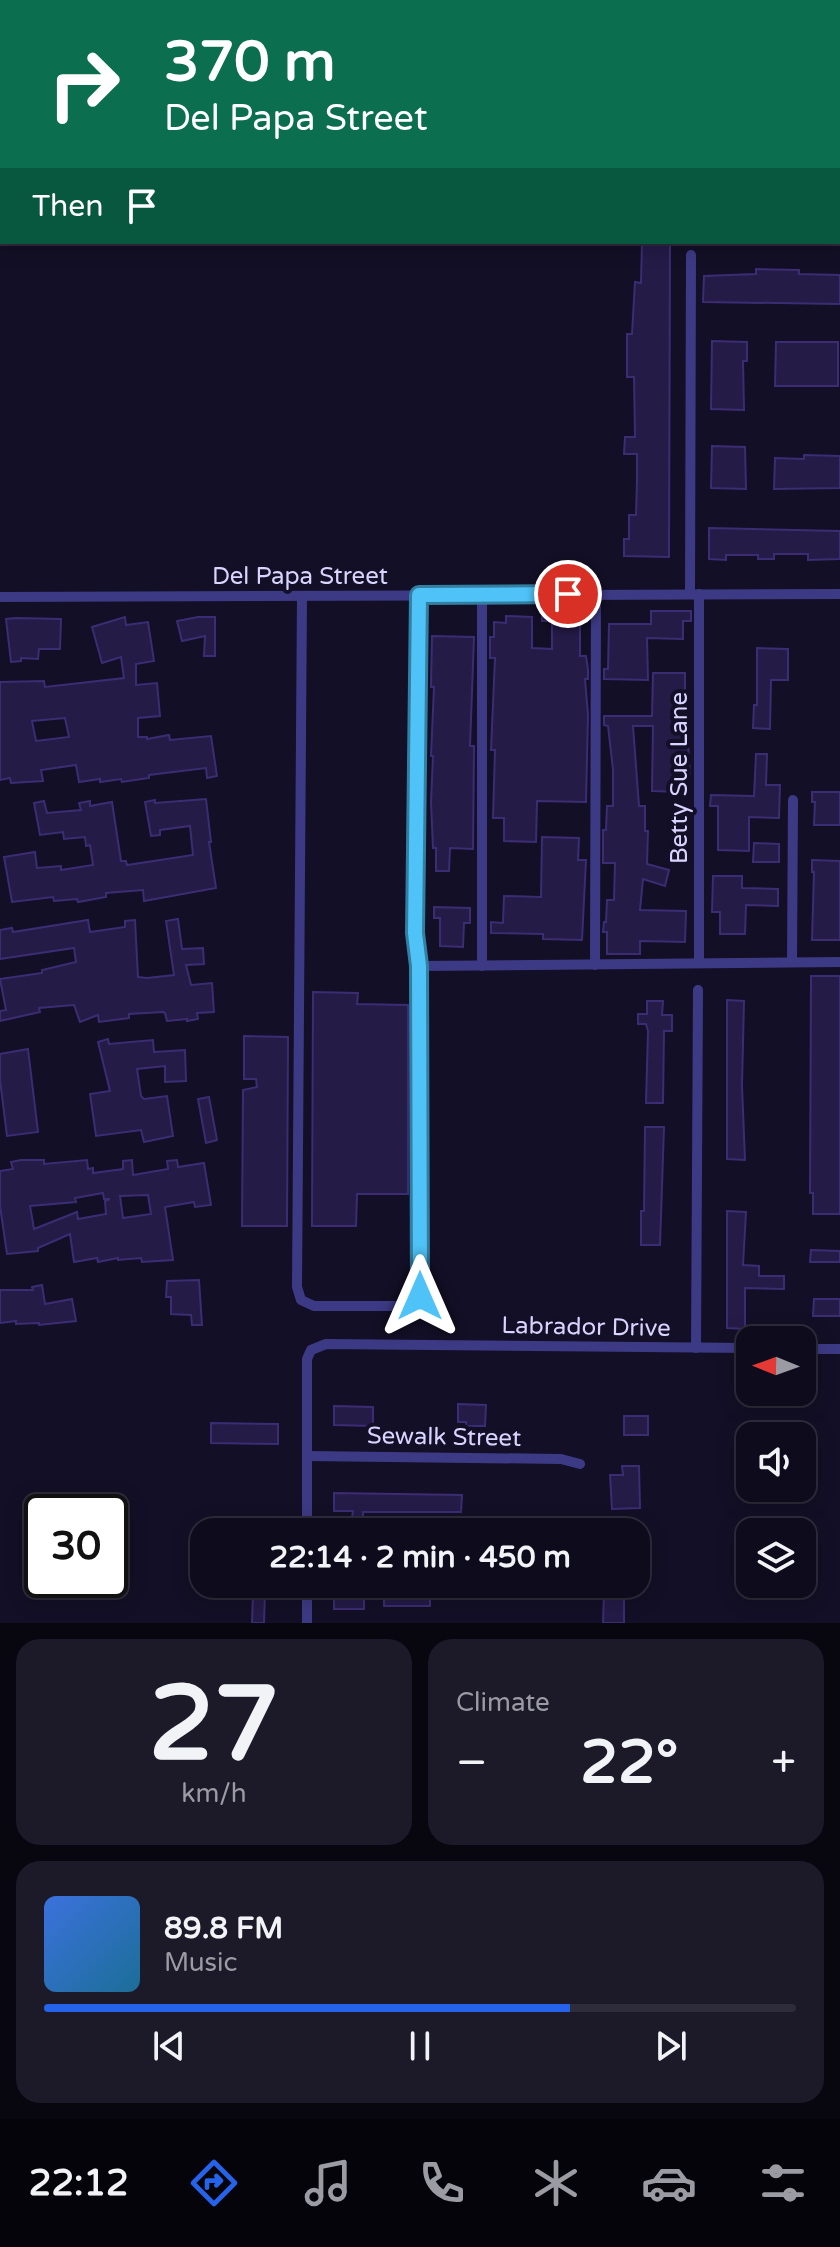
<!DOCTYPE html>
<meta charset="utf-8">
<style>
:root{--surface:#0e0b1c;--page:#1c1929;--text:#f1f3f6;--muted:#9b9ba3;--line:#2e2b3b;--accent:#2563eb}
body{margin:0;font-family:"Varela Round",sans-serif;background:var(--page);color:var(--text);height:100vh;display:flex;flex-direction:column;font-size:30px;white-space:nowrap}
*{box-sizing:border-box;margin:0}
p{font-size:26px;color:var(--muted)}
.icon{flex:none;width:44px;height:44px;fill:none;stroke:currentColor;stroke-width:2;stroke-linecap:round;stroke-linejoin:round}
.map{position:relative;height:1623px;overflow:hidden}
.side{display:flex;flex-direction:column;gap:16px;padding:16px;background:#08060f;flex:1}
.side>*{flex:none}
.banner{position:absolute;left:0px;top:0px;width:840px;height:244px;box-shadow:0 4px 20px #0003,0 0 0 2px var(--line);background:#0b6e4f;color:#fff;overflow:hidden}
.needle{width:52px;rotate:271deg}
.fabs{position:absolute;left:736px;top:1326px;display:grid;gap:16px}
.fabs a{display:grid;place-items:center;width:80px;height:80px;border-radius:16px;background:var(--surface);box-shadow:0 4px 20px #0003,0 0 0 2px var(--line);font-size:40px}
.speed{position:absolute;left:24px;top:1494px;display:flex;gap:16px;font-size:40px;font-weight:700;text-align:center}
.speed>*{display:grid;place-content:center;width:104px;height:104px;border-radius:50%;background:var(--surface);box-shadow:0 4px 20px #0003,0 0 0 2px var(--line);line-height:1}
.speed .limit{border:4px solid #111;border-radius:12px;background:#fff;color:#111}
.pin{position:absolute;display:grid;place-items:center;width:68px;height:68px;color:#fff;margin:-34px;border:4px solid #fff;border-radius:50%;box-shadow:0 2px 8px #0007}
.me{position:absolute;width:88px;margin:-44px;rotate:0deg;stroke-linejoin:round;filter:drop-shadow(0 0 6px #0008)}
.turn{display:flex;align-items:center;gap:28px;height:168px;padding:0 32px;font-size:36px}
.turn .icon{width:104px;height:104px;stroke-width:2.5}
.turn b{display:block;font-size:56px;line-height:68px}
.then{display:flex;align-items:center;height:76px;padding:0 32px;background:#0003;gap:16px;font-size:30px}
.big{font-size:60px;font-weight:700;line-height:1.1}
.side .widget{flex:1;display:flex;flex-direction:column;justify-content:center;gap:12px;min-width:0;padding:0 28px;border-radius:24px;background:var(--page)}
.side .dial{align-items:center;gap:0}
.dial b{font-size:104px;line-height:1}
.song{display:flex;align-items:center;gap:24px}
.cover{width:96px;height:96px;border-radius:12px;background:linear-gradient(135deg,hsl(220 70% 55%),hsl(200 70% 35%))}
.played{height:8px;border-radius:4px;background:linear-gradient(90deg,var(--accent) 70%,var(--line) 70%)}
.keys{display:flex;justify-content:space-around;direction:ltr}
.heat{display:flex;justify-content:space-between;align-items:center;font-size:44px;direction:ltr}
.side .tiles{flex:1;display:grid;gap:16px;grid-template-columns:1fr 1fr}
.widget:last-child{grid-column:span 2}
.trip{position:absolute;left:190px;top:1518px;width:460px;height:80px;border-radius:24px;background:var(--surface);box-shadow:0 4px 20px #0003,0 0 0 2px var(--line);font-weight:700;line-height:80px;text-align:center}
.dock{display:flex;height:128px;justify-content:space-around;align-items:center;background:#06040b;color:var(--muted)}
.dock .icon{width:56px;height:56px}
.dock .selected{color:var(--accent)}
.dock b{font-size:36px;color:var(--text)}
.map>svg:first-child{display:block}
</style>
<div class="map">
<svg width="840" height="1623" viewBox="0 0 840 1623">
<rect width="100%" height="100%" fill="#130f26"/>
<!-- building -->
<g fill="#241b47" stroke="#3b2d73" stroke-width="2" fill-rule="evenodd">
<polygon points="642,242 670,242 669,557 624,556 624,539 629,539 629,515 636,515 637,480 637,454 624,454 625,437 635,437 634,377 627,377 627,334 632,334 635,282 641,283"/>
<polygon points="756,269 799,270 799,274 840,275 840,304 703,302 704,276 756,274"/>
<polygon points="712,341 747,342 747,361 743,361 744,410 711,409"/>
<polygon points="776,342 838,342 838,386 775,386"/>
<polygon points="712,446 745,447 746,489 711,488"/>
<polygon points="804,455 840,456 840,488 774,489 775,458 804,459"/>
<polygon points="709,528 840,531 840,559 808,560 808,554 774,554 774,559 758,559 758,555 726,555 726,560 709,559"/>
<polygon points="542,610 587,611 587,622 580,622 580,656 586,656 588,669 588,679 585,679 588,715 586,802 537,801 536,842 504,841 504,818 493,818 495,750 491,750 495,658 490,658 490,637 494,637 494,622 506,623 506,616 532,617 532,648 552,649 552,621 542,621"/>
<polygon points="651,611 691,611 691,621 683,621 683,639 647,638 648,680 604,679 604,669 608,669 609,624 651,624"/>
<path d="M125 617 126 625 148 622 154 661 136 664V685L157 683 160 716 138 718V737H147V739L169 735 170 740 211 736 217 776 207 778 206 768 149 775V778L122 782 121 779 100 782V779L79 782 76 765 41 770 43 781 11 783 10 778 0 780V682L44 681 45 687 124 678 121 657 102 663 92 627ZM65 718 69 737 36 741 32 721Z"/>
<polygon points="198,617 215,617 215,656 204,656 205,636 182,641 177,621"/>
<polygon points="16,618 61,619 60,649 39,649 38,659 21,658 21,661 11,662 6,619"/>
<polygon points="432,636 474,637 470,746 474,746 473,849 450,848 449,871 436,871 436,848 433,848 431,802 433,756 431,756 434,687 431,687"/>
<polygon points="757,648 788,649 788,680 771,680 770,729 753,728 754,705 757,705"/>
<polygon points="653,673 685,673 685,742 688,742 690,776 682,776 681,792 652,791 653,726 633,726 639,806 645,806 645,831 648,831 647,864 669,870 665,886 643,879 640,910 686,911 685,942 640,941 640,954 607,954 607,932 603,932 604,922 606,922 607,900 614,900 615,863 603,863 603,830 606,830 607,806 613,806 613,770 608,726 604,725 604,716 652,716"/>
<polygon points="756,754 767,754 766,785 780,785 779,818 749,817 749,851 718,850 718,806 710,806 711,795 754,796"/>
<polygon points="812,792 840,792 840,825 814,825 815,802 812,802"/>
<polygon points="206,799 211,842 209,842 216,888 144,901 143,890 106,893 106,897 78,902 77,899 54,901 53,897 12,902 4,857 35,852 37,868 61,866 61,870 93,865 90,845 86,846 85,837 64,839 63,832 40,835 34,803 44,801 47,813 81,810 79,803 90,801 90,806 112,802 121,861 126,861 127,865 193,855 190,826 160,830 160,835 151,836 145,802 155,800 155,803"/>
<polygon points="542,837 579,838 578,860 586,860 582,940 543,939 543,934 491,933 491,922 503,923 504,896 541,897"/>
<polygon points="754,843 779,844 779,862 753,862"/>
<polygon points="812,860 840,861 840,940 812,940 814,872 812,872"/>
<polygon points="713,876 742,876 742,888 778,889 778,906 746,905 745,934 720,934 720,912 712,912"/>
<polygon points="434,907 470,908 470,923 464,923 463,947 440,946 440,918 434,918"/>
<polygon points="178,919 182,949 203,948 204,964 186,965 191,985 212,983 214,1012 197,1013 198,1019 187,1021 187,1019 167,1021 165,1013 163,1012 129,1014 129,1018 99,1022 98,1015 80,1022 74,1005 39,1008 40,1012 0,1021 0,1011 6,1010 0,979 42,973 42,970 76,962 74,948 0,959 0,930 12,928 13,932 88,920 90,932 125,927 125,921 135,920 138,977 147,978 174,975 166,921"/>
<polygon points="811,976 840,976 840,1214 813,1214 813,1193 810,1193"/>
<polygon points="313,992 358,993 357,1004 408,1005 408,1194 357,1194 356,1226 312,1226"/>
<polygon points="727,1000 744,1001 742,1086 745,1160 727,1159"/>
<polygon points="647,1001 663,1001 662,1015 672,1015 672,1031 664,1031 663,1103 646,1103 648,1031 646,1024 638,1024 638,1014 647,1014"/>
<polygon points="244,1036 288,1037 287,1226 242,1226 243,1090 257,1087 256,1079 244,1079"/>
<polygon points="108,1039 109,1044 153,1040 154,1052 185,1050 186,1081 165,1082 165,1066 137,1069 141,1096 144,1099 167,1096 173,1136 144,1142 141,1130 96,1136 90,1094 110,1091 98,1042"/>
<polygon points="28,1049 38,1132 7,1136 0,1080 0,1054"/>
<polygon points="209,1097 217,1140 206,1143 198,1099"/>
<polygon points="645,1127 664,1127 660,1245 641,1245 641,1211 644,1211"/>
<path d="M21 1160H44V1164L87 1160 88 1169 93 1168V1173L123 1169V1161L132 1160 133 1175 168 1169 167 1161 177 1160 178 1167 204 1163 211 1205 195 1207 194 1202 165 1207 173 1260 142 1262 141 1258 118 1260V1258L98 1262 97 1258 74 1262 70 1234 38 1248V1251L7 1254 0 1206V1171L13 1169 11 1162ZM103 1193 104 1199H110L105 1201 106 1214 78 1219 77 1212 34 1229 30 1206 76 1202 75 1198ZM148 1195 151 1214 123 1218 120 1196Z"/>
<polygon points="727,1211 746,1212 743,1265 759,1266 759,1276 784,1276 784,1289 745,1288 745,1329 727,1328"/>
<polygon points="811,1250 840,1251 840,1262 810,1262"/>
<polygon points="199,1280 202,1325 192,1325 191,1315 171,1314 171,1297 166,1297 167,1281"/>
<polygon points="42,1285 45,1304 72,1299 76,1321 39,1325 39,1323 16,1324 16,1321 0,1323 0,1290 33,1290 32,1287"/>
<polygon points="814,1299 840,1299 840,1316 813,1316"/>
<polygon points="458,1404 486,1405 485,1426 466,1426 466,1422 458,1422"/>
<polygon points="334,1406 373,1407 373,1426 334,1425"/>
<rect x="624" y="1416" width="24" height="19"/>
<polygon points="211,1423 278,1424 278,1444 211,1443"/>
<polygon points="622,1466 639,1466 640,1508 612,1509 610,1475 623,1475"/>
<polygon points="334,1493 462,1495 461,1512 363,1512 363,1518 352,1518 353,1511 334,1511"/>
<rect x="384" y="1585" width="46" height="21"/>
<polygon points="334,1588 364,1589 364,1609 334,1609"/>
<polygon points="253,1592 265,1592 264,1623 252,1623"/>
<polygon points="604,1593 624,1593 624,1623 603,1623"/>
</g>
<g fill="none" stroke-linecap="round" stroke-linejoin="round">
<!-- minor -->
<g stroke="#3d3a85" stroke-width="10">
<polyline points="690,594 691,255"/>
<polyline points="482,595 482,966"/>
<polyline points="302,596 297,1287 301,1300 314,1306 411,1306 420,1296 419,966 415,933 419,595"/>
<polyline points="0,597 840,594"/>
<polyline points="792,962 793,800"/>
<polyline points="699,963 699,594"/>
<polyline points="595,965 596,594"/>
<polyline points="419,966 840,962"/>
<polyline points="696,1348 698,990"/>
<polyline points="802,1349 840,1349"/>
<polyline points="307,1456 561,1459 580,1464"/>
<polyline points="307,1532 307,1359 311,1350 326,1344 750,1348"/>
<polyline points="307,1623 307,1584"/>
</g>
</g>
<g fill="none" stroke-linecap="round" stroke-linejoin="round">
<defs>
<polyline id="route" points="420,1296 419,966 415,933 419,595 568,594"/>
</defs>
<!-- route casing -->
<use href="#route" stroke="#337fa1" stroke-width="20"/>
<!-- route -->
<use href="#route" stroke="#4fc3f7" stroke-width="14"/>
</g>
<g text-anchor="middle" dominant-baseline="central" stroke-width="8" stroke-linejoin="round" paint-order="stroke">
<!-- street labels -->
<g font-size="24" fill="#d9d4ff" stroke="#130f26">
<text x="300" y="576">Del Papa Street</text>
<text transform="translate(679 778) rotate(-90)">Betty Sue Lane</text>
<text transform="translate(586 1327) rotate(1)">Labrador Drive</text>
<text transform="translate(444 1437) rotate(1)">Sewalk Street</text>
</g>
</g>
</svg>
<div class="fabs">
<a><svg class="needle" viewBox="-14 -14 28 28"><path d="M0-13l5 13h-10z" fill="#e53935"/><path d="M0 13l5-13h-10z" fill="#9b9ba3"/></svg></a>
<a><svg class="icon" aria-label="sound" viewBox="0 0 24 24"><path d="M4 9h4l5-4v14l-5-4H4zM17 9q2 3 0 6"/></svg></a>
<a><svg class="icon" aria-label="layers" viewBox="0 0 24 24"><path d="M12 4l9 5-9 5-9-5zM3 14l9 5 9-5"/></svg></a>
</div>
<div class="speed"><div class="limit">30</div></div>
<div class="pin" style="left:568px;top:594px;background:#d93025"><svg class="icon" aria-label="arrive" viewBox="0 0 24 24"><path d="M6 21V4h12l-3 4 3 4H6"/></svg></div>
<svg class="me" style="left:420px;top:1296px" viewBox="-20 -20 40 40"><path d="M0-17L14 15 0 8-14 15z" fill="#4fc3f7" stroke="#fff" stroke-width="4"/></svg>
<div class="trip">22:14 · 2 min · 450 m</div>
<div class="banner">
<div class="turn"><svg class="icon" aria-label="right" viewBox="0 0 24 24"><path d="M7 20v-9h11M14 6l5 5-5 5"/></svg><div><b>370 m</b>Del Papa Street</div></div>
<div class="then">Then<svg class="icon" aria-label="arrive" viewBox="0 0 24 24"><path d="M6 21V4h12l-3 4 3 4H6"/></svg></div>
</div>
</div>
<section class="side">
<div class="tiles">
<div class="widget dial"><b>27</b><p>km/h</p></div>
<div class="widget"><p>Climate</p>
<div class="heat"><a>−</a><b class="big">22°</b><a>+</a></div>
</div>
<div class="widget">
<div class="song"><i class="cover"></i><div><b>89.8 FM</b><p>Music</p></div></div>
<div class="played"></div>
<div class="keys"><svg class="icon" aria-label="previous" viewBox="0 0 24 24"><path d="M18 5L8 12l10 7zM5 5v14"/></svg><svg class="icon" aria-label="pause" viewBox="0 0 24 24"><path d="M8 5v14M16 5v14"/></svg><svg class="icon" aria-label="next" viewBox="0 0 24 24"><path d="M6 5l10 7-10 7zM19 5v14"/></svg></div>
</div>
</div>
</section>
<nav class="dock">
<b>22:12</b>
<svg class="icon selected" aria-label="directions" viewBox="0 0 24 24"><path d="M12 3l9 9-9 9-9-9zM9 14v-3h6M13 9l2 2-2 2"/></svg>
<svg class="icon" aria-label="music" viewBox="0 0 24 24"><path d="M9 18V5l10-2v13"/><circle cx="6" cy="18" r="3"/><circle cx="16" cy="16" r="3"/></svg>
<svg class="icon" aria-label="phone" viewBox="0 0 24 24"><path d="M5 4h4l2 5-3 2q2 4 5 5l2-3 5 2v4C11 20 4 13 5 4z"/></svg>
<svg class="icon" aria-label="climate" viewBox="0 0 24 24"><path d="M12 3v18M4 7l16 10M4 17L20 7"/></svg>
<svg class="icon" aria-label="car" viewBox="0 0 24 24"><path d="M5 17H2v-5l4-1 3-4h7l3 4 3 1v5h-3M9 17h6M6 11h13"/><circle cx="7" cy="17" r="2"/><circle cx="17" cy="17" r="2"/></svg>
<svg class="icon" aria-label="filters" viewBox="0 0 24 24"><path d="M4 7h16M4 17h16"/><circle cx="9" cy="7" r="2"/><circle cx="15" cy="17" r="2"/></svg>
</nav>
